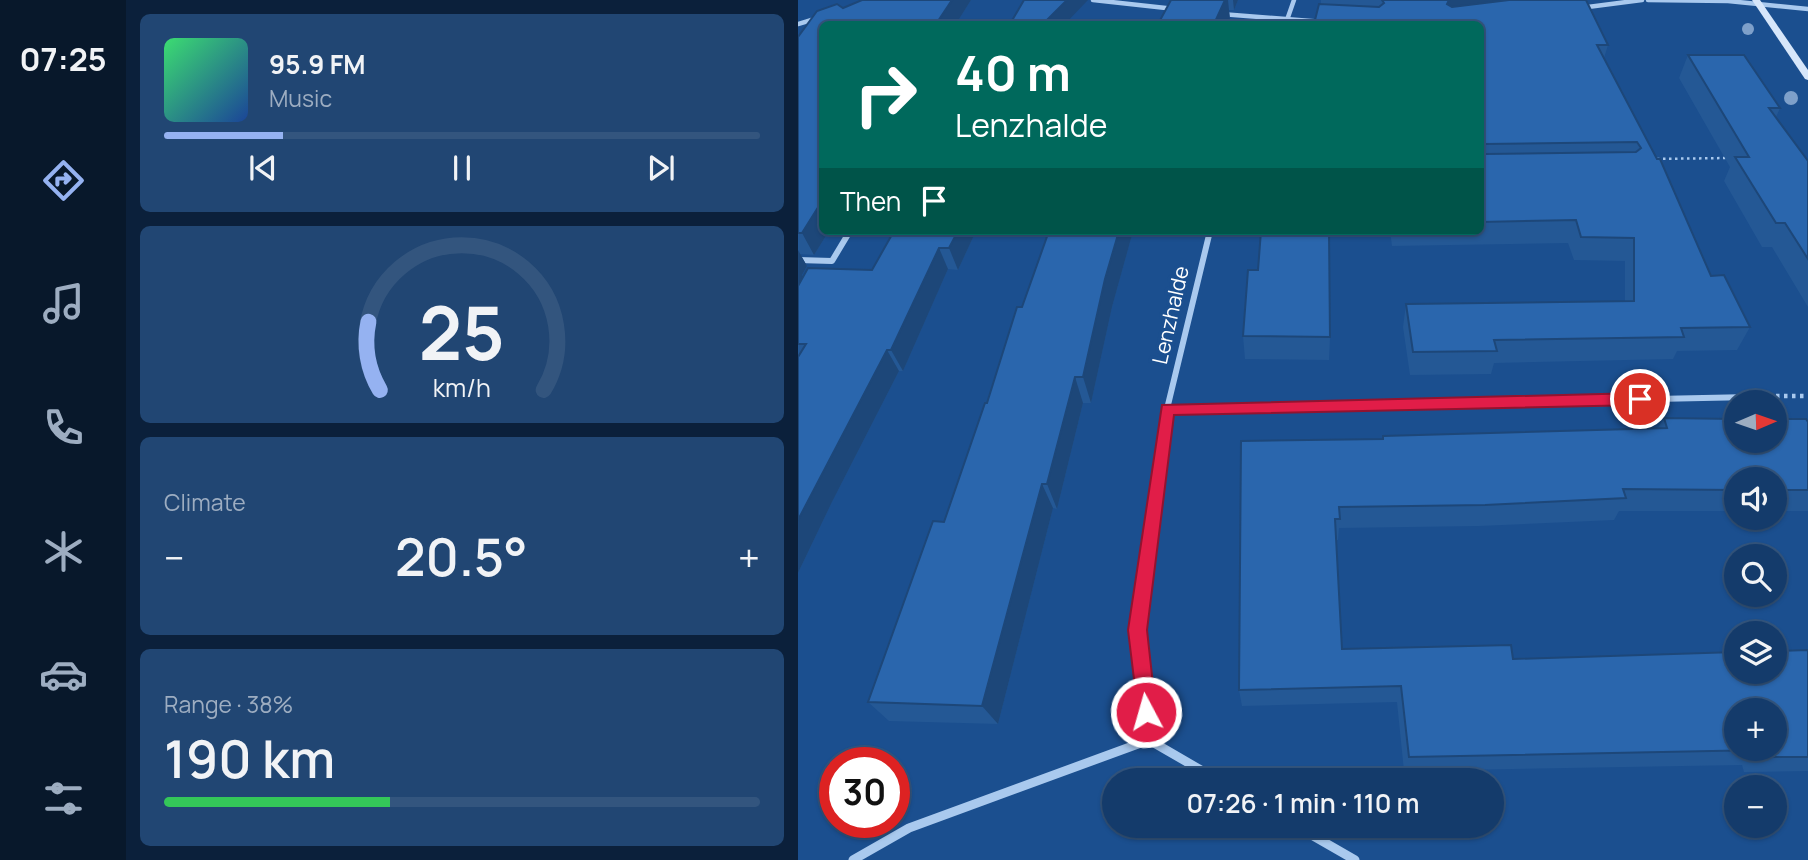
<!DOCTYPE html>
<meta charset="utf-8">
<style>
:root{--surface:#143b6b;--page:#214673;--text:#f1f3f6;--muted:#9dadc1;--line:#33557e;--accent:#95b2f1}
body{margin:0;font-family:Manrope,sans-serif;background:var(--page);color:var(--text);height:100vh;display:flex;flex-direction:column;font-size:26px;white-space:nowrap}
*{box-sizing:border-box;margin:0}
p{font-size:23px;color:var(--muted)}
.icon{flex:none;width:38px;height:38px;fill:none;stroke:currentColor;stroke-width:2;stroke-linecap:round;stroke-linejoin:round}
.map{position:relative;flex:1;overflow:hidden}
.panel{display:flex;flex-direction:column;gap:14px;padding:14px;background:#0b203b;width:672px}
.panel>*{flex:none}
.top-card{position:absolute;left:21px;top:21px;width:665px;height:214px;border-radius:10px;box-shadow:0 2px 5px #0004,0 0 0 2px var(--line);background:#00695c;color:#fff;overflow:hidden}
.needle{width:46px;rotate:88deg}
.buttons{position:absolute;left:926px;top:390px;display:grid;gap:14px}
.buttons a{display:grid;place-items:center;width:63px;height:63px;border-radius:50%;background:var(--surface);box-shadow:0 2px 5px #0004,0 0 0 2px var(--line);font-size:35px}
.speed{position:absolute;left:21px;top:747px;display:flex;gap:14px;font-size:35px;font-weight:700;text-align:center}
.speed>*{display:grid;place-content:center;width:91px;height:91px;border-radius:50%;background:var(--surface);box-shadow:0 2px 5px #0004,0 0 0 2px var(--line);line-height:1}
.speed .limit{border:10px solid #d22;background:#fff;color:#111}
.pin{position:absolute;display:grid;place-items:center;width:60px;height:60px;color:#fff;margin:-30px;border:4px solid #fff;border-radius:50%;box-shadow:0 2px 7px #0007}
.me{position:absolute;width:77px;margin:-38px;rotate:354deg;stroke-linejoin:round;filter:drop-shadow(0 0 5px #0008)}
.turn{display:flex;align-items:center;gap:24px;height:147px;padding:0 21px;font-size:32px}
.turn .icon{width:91px;height:91px;stroke-width:2.5}
.turn b{display:block;font-size:49px;line-height:60px}
.then{display:flex;align-items:center;height:66px;padding:0 21px;background:#0003;gap:14px;font-size:26px}
.big{font-size:52px;font-weight:600;line-height:1.1}
.panel .card{flex:1;display:flex;flex-direction:column;justify-content:center;gap:10px;min-width:0;padding:0 24px;border-radius:10px;background:var(--page)}
.panel .dial{align-items:center;gap:0}
.dial svg{height:182px;overflow:visible;fill:none;stroke:var(--line);stroke-width:7;stroke-linecap:round;text-anchor:middle}
.dial text{fill:var(--text);stroke:none}
.song{display:flex;align-items:center;gap:21px}
.cover{width:84px;height:84px;border-radius:10px;background:linear-gradient(135deg,hsl(140 70% 55%),hsl(220 70% 35%))}
.played{height:7px;border-radius:4px;background:linear-gradient(90deg,var(--accent) 20%,var(--line) 20%)}
.keys{display:flex;justify-content:space-around;direction:ltr}
.heat{display:flex;justify-content:space-between;align-items:center;font-size:38px;direction:ltr}
.charge{height:10px;border-radius:5px;background:linear-gradient(90deg,#34c759 38%,var(--line) 0)}
.trip{position:absolute;left:304px;top:768px;width:402px;height:70px;border-radius:35px;background:var(--surface);box-shadow:0 2px 5px #0004,0 0 0 2px var(--line);font-weight:600;line-height:70px;text-align:center}
main{display:flex;flex:1;min-height:0}
.dock{display:flex;flex-direction:column;width:126px;justify-content:space-around;align-items:center;background:#08182b;color:var(--muted)}
.dock .icon{width:49px;height:49px}
.dock .selected{color:var(--accent)}
.dock b{font-size:32px;color:var(--text)}
.map>svg:first-child{display:block}
</style>
<main>
<nav class="dock">
<b>07:25</b>
<svg class="icon selected" aria-label="directions" viewBox="0 0 24 24"><path d="M12 3l9 9-9 9-9-9zM9 14v-3h6M13 9l2 2-2 2"/></svg>
<svg class="icon" aria-label="music" viewBox="0 0 24 24"><path d="M9 18V5l10-2v13"/><circle cx="6" cy="18" r="3"/><circle cx="16" cy="16" r="3"/></svg>
<svg class="icon" aria-label="phone" viewBox="0 0 24 24"><path d="M5 4h4l2 5-3 2q2 4 5 5l2-3 5 2v4C11 20 4 13 5 4z"/></svg>
<svg class="icon" aria-label="climate" viewBox="0 0 24 24"><path d="M12 3v18M4 7l16 10M4 17L20 7"/></svg>
<svg class="icon" aria-label="car" viewBox="0 0 24 24"><path d="M5 17H2v-5l4-1 3-4h7l3 4 3 1v5h-3M9 17h6M6 11h13"/><circle cx="7" cy="17" r="2"/><circle cx="17" cy="17" r="2"/></svg>
<svg class="icon" aria-label="filters" viewBox="0 0 24 24"><path d="M4 7h16M4 17h16"/><circle cx="9" cy="7" r="2"/><circle cx="15" cy="17" r="2"/></svg>
</nav>
<section class="panel">
<div class="card">
<div class="song"><i class="cover"></i><div><b>95.9 FM</b><p>Music</p></div></div>
<div class="played"></div>
<div class="keys"><svg class="icon" aria-label="previous" viewBox="0 0 24 24"><path d="M18 5L8 12l10 7zM5 5v14"/></svg><svg class="icon" aria-label="pause" viewBox="0 0 24 24"><path d="M8 5v14M16 5v14"/></svg><svg class="icon" aria-label="next" viewBox="0 0 24 24"><path d="M6 5l10 7-10 7zM19 5v14"/></svg></div>
</div>
<div class="card dial"><svg viewBox="0 0 100 80">
<path d="M14 69A42 42 0 1 1 86 69"/>
<path d="M14 69A42 42 0 0 1 9 39" stroke="#95b2f1"/>
<text x="50" y="56" font-size="32" font-weight="700">25</text>
<text x="50" y="72" font-size="11">km/h</text>
</svg></div>
<div class="card"><p>Climate</p>
<div class="heat"><a>−</a><b class="big">20.5°</b><a>+</a></div>
</div>
<div class="card"><p>Range · 38%</p><b class="big">190 km</b><div class="charge"></div></div>
</section>
<div class="map">
<svg width="1010" height="860" viewBox="0 0 1010 860">
<rect width="100%" height="100%" fill="#1b4f8f"/>
<g fill="none" stroke-linecap="round" stroke-linejoin="round">
<!-- path-far1 -->
<polyline stroke="#a9c9ee" stroke-width="2.5" stroke-dasharray="2.5 3.5" stroke-linecap="butt" points="853,159 931,158"/>
<!-- path -->
<polyline stroke="#a9c9ee" stroke-width="4.5" stroke-dasharray="3.5 4.5" stroke-linecap="butt" points="978,396 1010,396"/>
<!-- minor-far2 -->
<g stroke="#a9c9ee" stroke-width="4.5">
<polyline points="295,0 377,9"/>
<polyline points="850,0 930,1 1010,9"/>
<polyline points="782,8 844,0"/>
<polyline points="423,14 526,22"/>
<polyline points="489,20 496,0"/>
<polyline points="0,24 20,18"/>
</g>
<!-- minor-far1 -->
<g stroke="#a9c9ee" stroke-width="6">
<polyline points="0,260 34,261 52,231"/>
<polyline points="369,409 953,397"/>
<polyline points="358,489 369,409 412,231"/>
</g>
<!-- minor -->
<g stroke="#a9c9ee" stroke-width="9">
<polyline points="351,740 339,630 358,488"/>
<polyline points="351,740 420,780"/>
<polyline points="498,826 557,860"/>
<polyline points="55,860 111,828 351,740"/>
</g>
<!-- secondary -->
<polygon fill="#d6e6fa" fill-rule="evenodd" points="954,0 962,0 1010,70 1010,80 1007,79"/>
</g>
<!-- trees -->
<g fill="#7ea0ca">
<circle cx="950" cy="29" r="6"/>
<circle cx="993" cy="98" r="7"/>
</g>
<!-- wall -->
<g fill="#245895">
<polygon points="64,0 173,0 158,24 24,24 24,231 31,231 16,255 2,254 9,266 4,275 5,277 74,270 96,231 178,231 160,270 150,269 105,371 101,371 34,502 0,573 0,37 45,8"/>
<polygon points="373,0 440,0 436,10 431,10 432,20 430,24 360,24"/>
<polygon points="523,0 788,0 810,45 806,58 913,276 952,327 939,350 879,351 875,359 696,363 693,374 612,375 605,327 608,304 827,301 827,261 776,260 770,243 594,246 592,231 682,231 682,24 523,4"/>
<polygon points="890,55 982,108 978,117 1010,161 1010,307 974,247 964,247 926,181 932,167 881,78"/>
<polygon points="251,231 343,231 341,235 334,235 314,307 293,403 285,403 259,509 255,508 200,724 91,721 70,702 146,522"/>
<polygon points="445,336 532,337 531,360 447,359"/>
<polygon points="866,418 1010,422 1010,511 976,511 976,480 938,480 938,511 821,511 816,520 681,526 541,528 540,540 538,540 544,649 715,659 1010,650 1010,771 946,772 944,765 606,771 599,702 444,706 441,690 443,441 584,439 585,436 860,428"/>
</g>
<!-- shaded-wall -->
<g fill="#1d4779">
<polygon points="154,0 173,0 158,24 138,24"/>
<polygon points="269,0 290,0 267,24 245,24"/>
<polygon points="427,0 430,0 432,20 430,24 416,24"/>
<polygon points="435,0 440,0 436,10"/>
<polygon points="651,0 775,0 649,19 649,4"/>
<polygon points="24,201 24,231 31,231 16,255 4,233"/>
<polygon points="160,231 178,231 160,270 151,248"/>
<polygon points="321,231 333,231 334,235 314,307 293,403 285,377 307,279"/>
<polygon points="141,248 150,269 105,371 93,350"/>
<polygon points="0,250 9,266 4,275 13,289 0,310"/>
<polygon points="89,350 101,371 34,502 0,573 0,520"/>
<polygon points="277,377 285,403 259,509 249,484"/>
<polygon points="244,484 255,508 200,724 184,706"/>
</g>
<!-- building -->
<g fill="#2a66ad" stroke="#1d4779" stroke-width="2" fill-rule="evenodd">
<polygon points="64,0 154,0 138,24 24,24 24,201 4,233 0,233 0,37 19,11 39,4 45,8"/>
<polygon points="226,0 269,0 245,24 212,24"/>
<polygon points="373,0 427,0 416,24 360,24"/>
<polygon points="584,0 651,0 649,4 654,7 711,0 788,0 810,45 799,45 859,159 862,159 913,276 926,275 952,327 883,328 886,337 696,340 699,351 615,352 608,304 836,301 836,238 783,237 778,220 682,222 682,150 687,154 838,152 843,148 839,142 686,144 682,149 682,24 516,24 521,4 581,7 586,3"/>
<polygon points="890,55 946,55 982,108 971,108 1010,161 1010,259 987,223 978,223 937,157 951,157"/>
<polygon points="96,231 160,231 151,248 141,248 93,350 89,350 0,520 0,357 8,344 0,344 0,286 10,268 74,270"/>
<polygon points="251,231 321,231 307,279 285,377 277,377 249,484 244,484 184,706 70,702 135,521 146,522 187,403 189,403 219,307 224,307"/>
<polygon points="463,231 531,231 532,337 445,336 450,270 460,270"/>
<path d="M866 418 938 419V441H976V419H1008L1010 422V490H976V480H938V490L825 489 828 498 687 505 541 507 542 519H537L544 649 713 645 715 659 938 652V672H976V651L1010 650V757H967L964 750 611 757 603 686 441 690 443 441 585 439V436L869 428ZM938 710H976V749H938Z"/>
</g>
<!-- route -->
<polygon fill="#e11d48" stroke="#92132f" stroke-width="2" points="842,393 850,399 842,405 376,415 349,630 358,712 355,720 348,722 341,720 330,630 364,405"/>
<g text-anchor="middle" dominant-baseline="central" stroke-width="7" stroke-linejoin="round" paint-order="stroke">
<!-- street labels -->
<g font-size="21" fill="#fff" stroke="#1b4f8f">
<text transform="translate(372 315) rotate(-77)">Lenzhalde</text>
</g>
</g>
</svg>
<div class="buttons">
<a><svg class="needle" viewBox="-14 -14 28 28"><path d="M0-13l5 13h-10z" fill="#e53935"/><path d="M0 13l5-13h-10z" fill="#9dadc1"/></svg></a>
<a><svg class="icon" aria-label="sound" viewBox="0 0 24 24"><path d="M4 9h4l5-4v14l-5-4H4zM17 9q2 3 0 6"/></svg></a>
<a><svg class="icon" aria-label="search" viewBox="0 0 24 24"><circle cx="10" cy="10" r="6"/><path d="M15 15l6 6"/></svg></a>
<a><svg class="icon" aria-label="layers" viewBox="0 0 24 24"><path d="M12 4l9 5-9 5-9-5zM3 14l9 5 9-5"/></svg></a>
<a>+</a>
<a>−</a>
</div>
<div class="speed"><div class="limit">30</div></div>
<div class="pin" style="left:842px;top:399px;background:#d93025"><svg class="icon" aria-label="arrive" viewBox="0 0 24 24"><path d="M6 21V4h12l-3 4 3 4H6"/></svg></div>
<svg class="me" style="left:348px;top:712px" viewBox="-20 -20 40 40"><circle r="17" fill="#e11d48" stroke="#fff" stroke-width="3"/><path d="M0-11L8 9 0 5-8 9z" fill="#fff"/></svg>
<div class="trip">07:26 · 1 min · 110 m</div>
<div class="top-card">
<div class="turn"><svg class="icon" aria-label="right" viewBox="0 0 24 24"><path d="M7 20v-9h11M14 6l5 5-5 5"/></svg><div><b>40 m</b>Lenzhalde</div></div>
<div class="then">Then<svg class="icon" aria-label="arrive" viewBox="0 0 24 24"><path d="M6 21V4h12l-3 4 3 4H6"/></svg></div>
</div>
</div>
</main>
